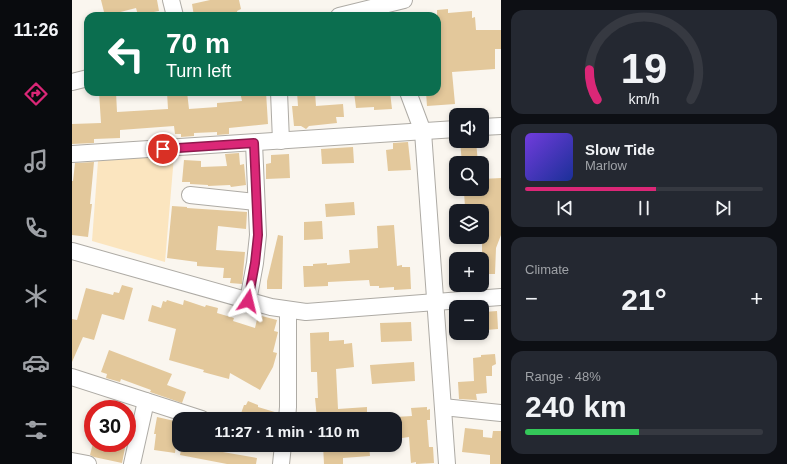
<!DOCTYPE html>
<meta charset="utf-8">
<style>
:root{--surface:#171b24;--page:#242831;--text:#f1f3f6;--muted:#9ea1a6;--line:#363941;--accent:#db2777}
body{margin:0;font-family:Helvetica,sans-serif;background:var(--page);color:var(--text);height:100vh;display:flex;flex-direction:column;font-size:15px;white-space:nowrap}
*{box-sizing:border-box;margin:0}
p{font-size:13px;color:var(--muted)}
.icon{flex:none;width:22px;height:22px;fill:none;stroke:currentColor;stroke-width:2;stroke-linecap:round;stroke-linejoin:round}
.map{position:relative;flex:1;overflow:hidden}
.drawer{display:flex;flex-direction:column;gap:10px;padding:10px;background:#0d0f14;width:286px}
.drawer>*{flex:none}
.banner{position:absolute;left:12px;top:12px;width:357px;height:84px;border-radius:12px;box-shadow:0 2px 6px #0003;background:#0b6e4f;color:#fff;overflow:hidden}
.controls{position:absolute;left:377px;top:108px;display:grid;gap:8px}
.controls a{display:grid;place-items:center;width:40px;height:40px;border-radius:8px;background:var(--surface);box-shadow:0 2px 6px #0003;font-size:20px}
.speed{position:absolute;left:12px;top:400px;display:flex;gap:8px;font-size:20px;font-weight:700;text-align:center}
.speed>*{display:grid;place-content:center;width:52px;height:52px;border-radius:50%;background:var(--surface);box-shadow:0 2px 6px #0003;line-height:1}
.speed .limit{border:6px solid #d22;background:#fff;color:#111}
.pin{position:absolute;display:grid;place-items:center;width:34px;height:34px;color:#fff;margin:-17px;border:2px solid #fff;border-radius:50%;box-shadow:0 1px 4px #0007}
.me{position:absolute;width:44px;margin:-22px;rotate:10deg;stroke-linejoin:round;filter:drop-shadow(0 0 3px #0008)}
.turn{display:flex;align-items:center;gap:14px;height:84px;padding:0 16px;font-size:18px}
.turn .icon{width:52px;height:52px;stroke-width:2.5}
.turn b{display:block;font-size:28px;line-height:34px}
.big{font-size:30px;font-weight:700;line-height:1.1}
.drawer .card{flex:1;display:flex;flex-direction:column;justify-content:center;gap:6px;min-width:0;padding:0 14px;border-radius:12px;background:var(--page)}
.drawer .dial{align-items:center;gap:0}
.dial svg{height:104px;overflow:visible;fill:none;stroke:var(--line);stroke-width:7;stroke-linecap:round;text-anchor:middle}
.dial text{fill:var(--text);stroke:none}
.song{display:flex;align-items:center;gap:12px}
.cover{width:48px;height:48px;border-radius:6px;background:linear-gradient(135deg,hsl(260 70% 55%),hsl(230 70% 35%))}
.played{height:4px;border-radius:2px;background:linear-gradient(90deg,var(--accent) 55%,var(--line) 55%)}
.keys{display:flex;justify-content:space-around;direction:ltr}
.heat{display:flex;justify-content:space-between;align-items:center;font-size:22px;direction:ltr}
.charge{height:6px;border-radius:3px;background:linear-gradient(90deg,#34c759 48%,var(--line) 0)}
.trip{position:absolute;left:100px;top:412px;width:230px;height:40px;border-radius:12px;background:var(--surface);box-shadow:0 2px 6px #0003;font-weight:700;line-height:40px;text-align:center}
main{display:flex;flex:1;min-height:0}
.dock{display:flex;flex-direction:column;width:72px;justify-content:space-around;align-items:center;background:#090b0e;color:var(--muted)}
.dock .icon{width:28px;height:28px}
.dock .current{color:var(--accent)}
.dock b{font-size:18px;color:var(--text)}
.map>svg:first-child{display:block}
</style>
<main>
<nav class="dock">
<b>11:26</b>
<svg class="icon current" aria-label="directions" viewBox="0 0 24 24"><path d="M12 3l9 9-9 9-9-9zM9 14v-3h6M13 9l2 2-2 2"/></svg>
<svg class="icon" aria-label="music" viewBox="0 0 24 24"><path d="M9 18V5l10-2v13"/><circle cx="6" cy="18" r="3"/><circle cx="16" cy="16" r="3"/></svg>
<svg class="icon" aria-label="phone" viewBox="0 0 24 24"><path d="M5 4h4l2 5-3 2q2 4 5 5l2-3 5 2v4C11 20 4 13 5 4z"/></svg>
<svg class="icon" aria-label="climate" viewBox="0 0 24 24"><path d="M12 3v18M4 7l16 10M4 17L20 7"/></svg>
<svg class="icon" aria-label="car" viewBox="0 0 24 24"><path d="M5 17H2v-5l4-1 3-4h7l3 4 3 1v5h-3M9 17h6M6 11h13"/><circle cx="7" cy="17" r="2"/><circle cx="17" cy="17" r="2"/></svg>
<svg class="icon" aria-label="filters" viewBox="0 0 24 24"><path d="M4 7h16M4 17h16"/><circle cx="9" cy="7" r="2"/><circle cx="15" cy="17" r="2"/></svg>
</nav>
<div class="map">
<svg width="429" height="464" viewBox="0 0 429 464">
<rect width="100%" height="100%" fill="#faf6ef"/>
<!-- green -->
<polygon fill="#fbe5bf" points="102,156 93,262 20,241 26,161 58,158"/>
<!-- building -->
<g fill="#e3c89b">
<polygon points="29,0 85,0 87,11 66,15 64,8 33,16"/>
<polygon points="138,0 167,0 169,9 165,11 166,16 122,16 120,4"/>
<polygon points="376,9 376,13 400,11 400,18 403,17 404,30 429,30 429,49 423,49 423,69 380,72 383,104 355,106 354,92 365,92 365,10"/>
<polygon points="27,92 44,92 45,112 96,109 95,92 115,92 117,109 145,107 145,103 170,101 168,92 194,92 196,124 157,128 157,134 145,135 145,132 122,133 122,136 109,137 109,134 103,134 102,126 48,130 48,138 22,139 22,143 0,144 0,124 29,123"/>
<polygon points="225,92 243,92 244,106 271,104 272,117 264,117 265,123 237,126 234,129 229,126 222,126 220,106 226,106"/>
<polygon points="282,92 318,92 320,109 302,110 302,107 284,108"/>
<polygon points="388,141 404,141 406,163 390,163"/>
<polygon points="336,142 339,170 316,171 314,150 321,149 321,143"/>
<polygon points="281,147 282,163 250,164 249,149"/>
<polygon points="167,153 168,165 172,164 174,185 159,187 158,185 136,186 136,185 118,184 118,182 110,182 112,160 129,161 129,167 155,166 153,154"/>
<polygon points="217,154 218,178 194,179 194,164 199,163 199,155"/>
<polygon points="22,162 18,204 20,204 16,237 0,235 0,181 1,181 3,163"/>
<polygon points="429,178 429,235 424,248 423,274 410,274 410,206 393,207 392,192 395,192 394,189 410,189 410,179"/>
<polygon points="282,202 283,215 254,217 253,204"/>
<polygon points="100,206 115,207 115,208 175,212 174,229 146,226 144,250 173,252 170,284 158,283 159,278 151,278 152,268 125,266 125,262 95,258"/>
<polygon points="250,221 251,239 232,240 232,222"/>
<polygon points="322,225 325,266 330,265 330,267 338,267 339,289 322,290 322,287 307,288 307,286 298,286 297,280 256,282 256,286 232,287 231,266 241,266 241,264 255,263 255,265 278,263 277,250 306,248 305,226"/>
<polygon points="206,235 211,236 210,289 195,289 195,281"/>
<polygon points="50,285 61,288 52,320 30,314 22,340 11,337 0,362 0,319 5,320 14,288 41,295 42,292 47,293"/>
<polygon points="95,300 111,305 112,300 133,307 134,305 146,308 145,313 162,318 161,321 183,328 186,315 205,320 202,331 206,332 201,352 205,353 201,367 188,390 158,373 157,379 131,372 132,370 97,360 104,329 76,321 80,305 89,308 91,301 94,302"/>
<polygon points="425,311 426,329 414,330 412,312"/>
<polygon points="339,322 340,341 309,342 308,323"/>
<polygon points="257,332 257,341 272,340 272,344 280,343 282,367 264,369 266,409 295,407 295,419 245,419 243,398 246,398 245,372 239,372 238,333"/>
<polygon points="37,350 100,374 95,385 114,392 110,403 78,392 79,390 49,379 48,382 34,378 35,374 29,372"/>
<polygon points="423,354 424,364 420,366 420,376 414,376 415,393 404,394 405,400 387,399 386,382 402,381 401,358 409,357 409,355"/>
<polygon points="342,362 343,381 300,384 298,365"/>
<polygon points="176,401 186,405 186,407 206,413 206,419 167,419 172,405 174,405"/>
<polygon points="355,407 355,410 358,409 358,420 355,420 357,447 361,447 362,463 344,464 344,462 339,463 337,437 323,439 323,417 340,416 339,408"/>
<polygon points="85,417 107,422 103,453 82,450 84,434 82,434"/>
<polygon points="393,428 411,430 411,437 420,438 421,431 429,431 429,464 418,464 418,455 390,452"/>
<polygon points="21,443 54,443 50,463 22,457 18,455"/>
<polygon points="110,445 146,445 145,451 185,458 184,464 155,464 108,455"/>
<polygon points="251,445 297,445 298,456 271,458 271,464 252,464"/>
</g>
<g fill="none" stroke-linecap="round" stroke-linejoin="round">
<defs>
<g id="minor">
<polyline points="99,0 103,16"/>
<polyline points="267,16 332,0"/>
<polyline points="0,82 16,78"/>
<polyline points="207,92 209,141"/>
<polyline points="336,92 351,132 375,464"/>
<polyline points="410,127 429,126"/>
<polyline points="0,154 384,129"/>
<polyline points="118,195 184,202"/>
<polyline points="0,251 199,307 234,312 429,297"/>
<polyline points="176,301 183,263 186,235 182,143"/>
<polyline points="0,377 130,419"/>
<polyline points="371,407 429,413"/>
<polyline points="215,419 216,407 216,310"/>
<polyline points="0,461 16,464"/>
<polyline points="60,464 74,401"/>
<polyline points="209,464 211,445"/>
</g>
</defs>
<!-- minor casing -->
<use href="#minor" stroke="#aeaba5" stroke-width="18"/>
<!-- minor -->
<use href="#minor" stroke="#fff" stroke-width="16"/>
</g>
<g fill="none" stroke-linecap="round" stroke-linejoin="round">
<defs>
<polyline id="route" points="91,149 182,143 186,235 183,263 176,301"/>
</defs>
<!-- route casing -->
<use href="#route" stroke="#8e194d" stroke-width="10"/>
<!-- route -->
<use href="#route" stroke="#db2777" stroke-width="7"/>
</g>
</svg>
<div class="controls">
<a><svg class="icon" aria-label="sound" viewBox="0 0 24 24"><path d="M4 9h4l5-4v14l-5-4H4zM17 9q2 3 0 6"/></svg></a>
<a><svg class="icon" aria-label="search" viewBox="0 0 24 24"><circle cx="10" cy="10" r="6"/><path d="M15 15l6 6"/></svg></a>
<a><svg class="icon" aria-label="layers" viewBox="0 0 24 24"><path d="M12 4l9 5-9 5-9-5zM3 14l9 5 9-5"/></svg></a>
<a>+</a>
<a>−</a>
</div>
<div class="speed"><div class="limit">30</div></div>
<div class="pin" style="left:91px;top:149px;background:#d93025"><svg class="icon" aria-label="arrive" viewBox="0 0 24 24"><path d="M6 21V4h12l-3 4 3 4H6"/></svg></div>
<svg class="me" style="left:176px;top:301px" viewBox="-20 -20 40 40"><path d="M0-17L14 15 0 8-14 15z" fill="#db2777" stroke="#fff" stroke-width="4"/></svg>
<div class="trip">11:27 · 1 min · 110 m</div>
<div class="banner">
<div class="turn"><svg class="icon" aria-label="left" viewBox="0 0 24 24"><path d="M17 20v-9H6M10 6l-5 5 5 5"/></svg><div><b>70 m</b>Turn left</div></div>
</div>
</div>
<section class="drawer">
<div class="card dial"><svg viewBox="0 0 100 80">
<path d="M14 69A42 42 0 1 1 86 69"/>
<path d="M14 69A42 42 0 0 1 8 46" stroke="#db2777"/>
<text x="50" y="56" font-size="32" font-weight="700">19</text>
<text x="50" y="72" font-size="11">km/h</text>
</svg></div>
<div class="card">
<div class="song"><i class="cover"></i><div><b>Slow Tide</b><p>Marlow</p></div></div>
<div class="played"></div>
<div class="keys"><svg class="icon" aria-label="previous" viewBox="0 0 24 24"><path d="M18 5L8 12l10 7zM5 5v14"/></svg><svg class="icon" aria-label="pause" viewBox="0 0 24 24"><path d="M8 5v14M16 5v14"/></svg><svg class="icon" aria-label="next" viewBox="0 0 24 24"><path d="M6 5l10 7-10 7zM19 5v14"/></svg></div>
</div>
<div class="card"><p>Climate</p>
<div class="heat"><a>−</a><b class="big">21°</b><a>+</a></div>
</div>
<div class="card"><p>Range · 48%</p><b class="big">240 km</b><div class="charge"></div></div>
</section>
</main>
